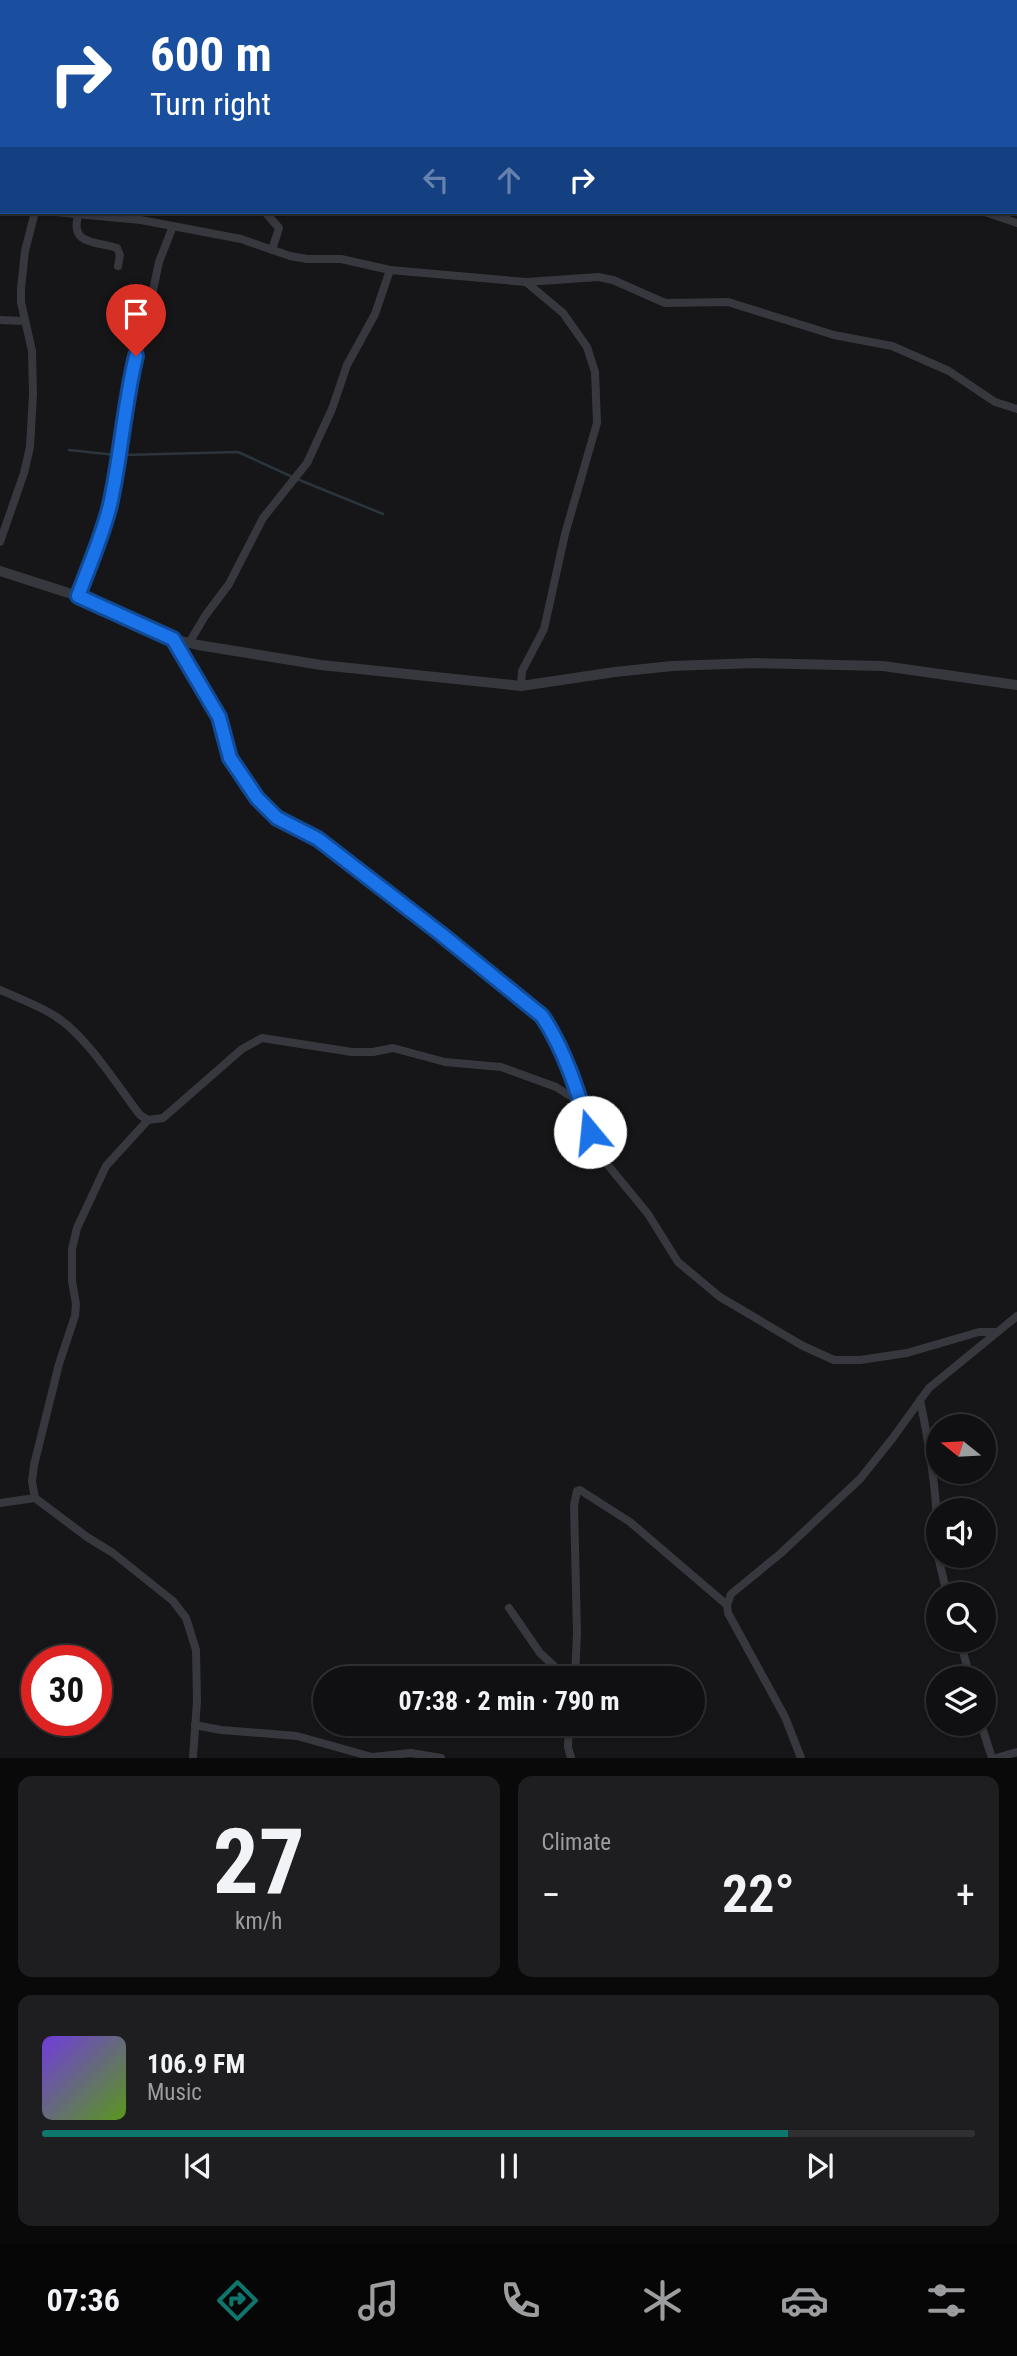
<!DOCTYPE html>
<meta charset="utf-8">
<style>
:root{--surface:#101012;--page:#1e1e20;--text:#f1f3f6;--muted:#9c9d9f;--line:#303032;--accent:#0f766e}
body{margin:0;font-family:"Roboto Condensed",sans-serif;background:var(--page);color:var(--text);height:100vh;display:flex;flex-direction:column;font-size:26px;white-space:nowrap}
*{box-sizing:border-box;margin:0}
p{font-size:23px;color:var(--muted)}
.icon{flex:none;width:38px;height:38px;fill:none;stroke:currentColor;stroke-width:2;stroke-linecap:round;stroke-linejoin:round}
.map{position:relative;height:1758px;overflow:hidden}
.details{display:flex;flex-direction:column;gap:18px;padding:18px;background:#09090a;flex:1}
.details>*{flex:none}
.guide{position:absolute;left:0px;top:0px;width:1018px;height:214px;box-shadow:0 2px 5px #0004,0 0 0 2px var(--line);background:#1a4fa0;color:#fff;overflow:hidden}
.needle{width:46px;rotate:288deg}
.tools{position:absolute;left:926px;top:1414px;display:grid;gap:14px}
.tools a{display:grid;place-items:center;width:70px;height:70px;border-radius:50%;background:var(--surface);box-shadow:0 2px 5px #0004,0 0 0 2px var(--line);font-size:35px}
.speed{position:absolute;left:21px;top:1645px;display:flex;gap:14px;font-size:35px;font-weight:700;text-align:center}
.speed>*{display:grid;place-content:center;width:91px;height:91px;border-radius:50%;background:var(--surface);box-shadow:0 2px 5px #0004,0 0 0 2px var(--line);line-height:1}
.speed .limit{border:10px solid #d22;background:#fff;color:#111}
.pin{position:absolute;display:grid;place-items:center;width:60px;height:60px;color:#fff;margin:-72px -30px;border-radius:50% 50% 50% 0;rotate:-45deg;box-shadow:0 0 7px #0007}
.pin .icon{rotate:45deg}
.me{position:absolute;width:77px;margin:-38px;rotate:343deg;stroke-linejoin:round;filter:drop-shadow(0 0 5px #0008)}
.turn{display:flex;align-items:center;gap:24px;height:147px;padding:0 35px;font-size:32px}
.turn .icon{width:91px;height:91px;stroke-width:2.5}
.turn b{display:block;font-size:49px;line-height:60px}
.lanes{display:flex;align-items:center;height:66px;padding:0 35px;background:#0003;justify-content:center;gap:35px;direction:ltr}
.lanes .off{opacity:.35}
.big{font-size:52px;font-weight:700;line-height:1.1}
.details .card{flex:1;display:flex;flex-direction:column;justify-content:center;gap:10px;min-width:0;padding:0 24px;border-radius:14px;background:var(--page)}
.details .dial{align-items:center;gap:0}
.dial b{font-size:91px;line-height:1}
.song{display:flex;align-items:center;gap:21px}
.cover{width:84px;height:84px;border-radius:10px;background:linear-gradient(135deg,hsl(260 70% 55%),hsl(90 70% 35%))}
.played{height:7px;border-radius:4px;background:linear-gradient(90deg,var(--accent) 80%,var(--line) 80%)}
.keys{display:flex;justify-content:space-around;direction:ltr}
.heat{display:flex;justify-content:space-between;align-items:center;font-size:38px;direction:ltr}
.details .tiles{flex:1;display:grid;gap:18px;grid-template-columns:1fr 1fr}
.card:last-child{grid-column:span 2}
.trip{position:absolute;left:313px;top:1666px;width:392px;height:70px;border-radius:35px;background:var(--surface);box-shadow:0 2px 5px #0004,0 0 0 2px var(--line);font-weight:700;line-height:70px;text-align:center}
.tab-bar{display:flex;height:112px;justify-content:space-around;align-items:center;background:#060607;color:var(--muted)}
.tab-bar .icon{width:49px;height:49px}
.tab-bar .active{color:var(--accent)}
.tab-bar b{font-size:32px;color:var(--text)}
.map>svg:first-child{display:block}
</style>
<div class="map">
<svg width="1017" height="1758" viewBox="0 0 1017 1758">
<rect width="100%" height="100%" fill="#161618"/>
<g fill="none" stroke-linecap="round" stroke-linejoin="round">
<!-- stream -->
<g stroke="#2c353c" stroke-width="2.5">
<polyline points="69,450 116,455"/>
<polyline points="123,455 238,452 297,479 383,514"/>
</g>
<!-- minor -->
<g stroke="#37383d" stroke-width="8">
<polyline points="721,0 723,2"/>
<polyline points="31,2 32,0"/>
<polyline points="116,2 117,0"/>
<polyline points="251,2 251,0"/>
<polyline points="0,75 2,72"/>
<polyline points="0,196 2,196"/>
<polyline points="55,212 141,220 241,239 290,256 307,259 341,259 390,270 526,282 598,277 613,280 665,303 728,302 834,335 892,346 949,371 995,402 1017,409"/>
<polyline points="265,212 279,228 272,250"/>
<polyline points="985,212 1017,223"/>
<path d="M78 216C70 245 96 241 117 248L120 255 118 266"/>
<polyline points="0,320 25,321"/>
<polyline points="0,542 24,473 30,447 33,394 32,351 21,302 21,289 25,251 35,212"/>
<polyline points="78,596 97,549 109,508 120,451 130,383 144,334 159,262 173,226"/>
<polyline points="173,639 219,717 223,737 231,758 257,798 277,818 318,839 441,934 542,1016 549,1027 575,1083 590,1132 607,1164 648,1214 678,1262 720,1297 803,1346 834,1360 860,1360 907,1353 979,1332 996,1332"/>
<polyline points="189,643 205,616 229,584 263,518 307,463 332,409 347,365 375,314 390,270"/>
<polyline points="521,686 522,671 544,629 565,534 597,423 595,372 587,347 563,313 526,282"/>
<path d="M0 990C18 998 38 1005 55 1016 86 1035 117 1085 140 1115L148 1120 163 1118 242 1049 262 1038 352 1052H373L393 1048 445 1062 501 1067 556 1087 581 1103"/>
<path d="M920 1400C930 1447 937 1495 938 1543"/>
<polyline points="35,1498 32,1482 34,1465 59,1364 75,1316 76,1304 72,1281 72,1249 77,1228 106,1166 148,1120"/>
<polyline points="0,1503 35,1498 87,1537 113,1553 173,1601 186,1618 196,1650 197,1701 193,1758"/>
<polyline points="938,1556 947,1594"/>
<polyline points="509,1608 540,1653 567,1678"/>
<polyline points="960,1640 970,1678"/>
<polyline points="575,1678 577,1633 574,1505 577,1491 580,1490 630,1522 727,1605"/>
<polyline points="569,1724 568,1747 571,1758"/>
<polyline points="981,1724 992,1758"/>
<polyline points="195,1725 221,1730 297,1736 372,1757 411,1753 441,1758"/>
<polyline points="801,1758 785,1717 728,1613 727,1605 731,1594 780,1554 860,1479 892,1439 929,1388 1017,1316"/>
<polyline points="996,1758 1017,1752"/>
</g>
<!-- tertiary -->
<polyline stroke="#37383d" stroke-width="10" points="0,571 78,596 173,639 198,645 321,665 521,686 615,672 672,666 756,663 883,666 1017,685"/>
</g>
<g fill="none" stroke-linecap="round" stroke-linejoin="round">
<defs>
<path id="route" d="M136 356C124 405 121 456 110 505 102 537 89 566 78 596L173 639 219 717 230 758 257 798 277 818 318 839 441 934 542 1016C565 1050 578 1093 590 1132"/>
</defs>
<!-- route casing -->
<use href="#route" stroke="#114b97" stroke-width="18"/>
<!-- route -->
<use href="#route" stroke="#1a73e8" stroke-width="12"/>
</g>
</svg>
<div class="tools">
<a><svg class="needle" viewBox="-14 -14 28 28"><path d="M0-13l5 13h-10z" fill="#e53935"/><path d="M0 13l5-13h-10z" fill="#9c9d9f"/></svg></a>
<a><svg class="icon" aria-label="sound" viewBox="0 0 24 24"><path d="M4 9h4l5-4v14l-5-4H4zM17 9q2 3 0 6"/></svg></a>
<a><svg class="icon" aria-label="search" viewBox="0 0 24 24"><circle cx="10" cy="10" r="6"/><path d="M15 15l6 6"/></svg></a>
<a><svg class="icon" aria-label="layers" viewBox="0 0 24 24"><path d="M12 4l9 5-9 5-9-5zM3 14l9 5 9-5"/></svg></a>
</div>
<div class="speed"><div class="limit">30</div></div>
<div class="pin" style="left:136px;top:356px;background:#d93025"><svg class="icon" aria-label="arrive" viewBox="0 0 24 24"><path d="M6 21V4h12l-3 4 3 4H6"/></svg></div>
<svg class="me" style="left:590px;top:1132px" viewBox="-20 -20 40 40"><circle r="19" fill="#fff"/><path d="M0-13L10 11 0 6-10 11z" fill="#1a73e8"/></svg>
<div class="trip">07:38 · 2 min · 790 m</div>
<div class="guide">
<div class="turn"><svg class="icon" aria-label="right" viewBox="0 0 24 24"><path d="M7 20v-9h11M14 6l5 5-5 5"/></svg><div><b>600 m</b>Turn right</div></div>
<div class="lanes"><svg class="icon off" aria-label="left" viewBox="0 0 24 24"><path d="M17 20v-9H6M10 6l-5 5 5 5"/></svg><svg class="icon off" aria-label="ahead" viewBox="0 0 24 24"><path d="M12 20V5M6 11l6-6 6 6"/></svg><svg class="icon" aria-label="right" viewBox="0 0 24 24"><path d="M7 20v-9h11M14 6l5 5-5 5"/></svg></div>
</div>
</div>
<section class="details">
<div class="tiles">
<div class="card dial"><b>27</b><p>km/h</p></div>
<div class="card"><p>Climate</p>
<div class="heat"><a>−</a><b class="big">22°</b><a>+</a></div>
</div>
<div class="card">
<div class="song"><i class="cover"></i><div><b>106.9 FM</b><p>Music</p></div></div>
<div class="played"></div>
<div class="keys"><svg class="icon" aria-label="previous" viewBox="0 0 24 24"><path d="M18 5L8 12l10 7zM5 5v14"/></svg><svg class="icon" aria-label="pause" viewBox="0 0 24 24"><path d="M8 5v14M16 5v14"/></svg><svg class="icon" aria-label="next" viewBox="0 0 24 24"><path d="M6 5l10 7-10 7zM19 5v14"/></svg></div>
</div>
</div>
</section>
<nav class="tab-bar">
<b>07:36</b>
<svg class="icon active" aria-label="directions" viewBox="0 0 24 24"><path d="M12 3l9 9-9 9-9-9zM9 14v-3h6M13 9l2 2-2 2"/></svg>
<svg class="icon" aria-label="music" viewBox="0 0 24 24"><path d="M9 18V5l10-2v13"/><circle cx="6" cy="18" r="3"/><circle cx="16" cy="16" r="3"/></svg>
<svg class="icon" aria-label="phone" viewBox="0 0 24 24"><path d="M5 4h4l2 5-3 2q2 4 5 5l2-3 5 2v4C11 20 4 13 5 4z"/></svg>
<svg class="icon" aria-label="climate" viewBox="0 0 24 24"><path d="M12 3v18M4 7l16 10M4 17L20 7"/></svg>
<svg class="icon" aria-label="car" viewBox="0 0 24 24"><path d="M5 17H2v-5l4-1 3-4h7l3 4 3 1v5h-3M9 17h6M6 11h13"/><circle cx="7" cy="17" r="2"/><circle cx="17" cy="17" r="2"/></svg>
<svg class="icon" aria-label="filters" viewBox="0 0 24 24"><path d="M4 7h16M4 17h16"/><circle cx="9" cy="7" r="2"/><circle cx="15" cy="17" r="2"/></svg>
</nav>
